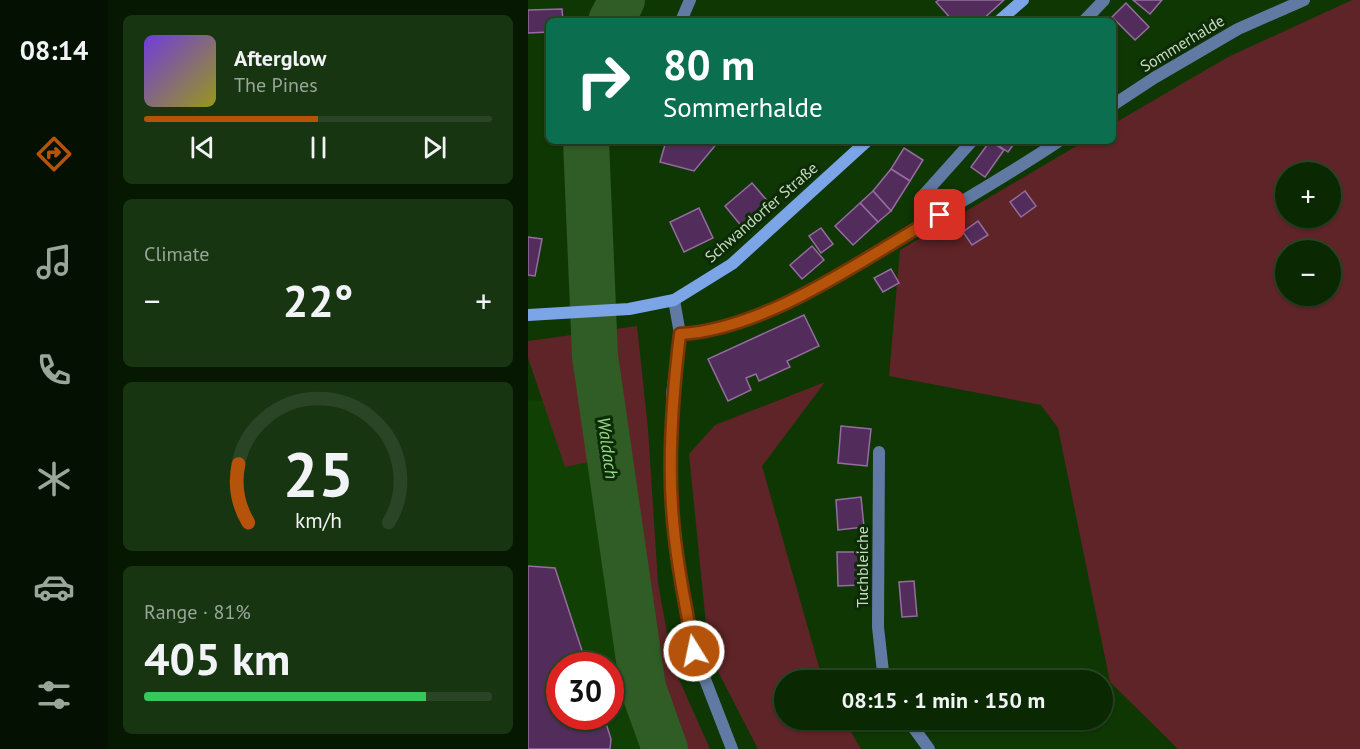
<!DOCTYPE html>
<meta charset="utf-8">
<style>
:root{--surface:#0a2903;--page:#183512;--text:#f1f3f6;--muted:#99a69a;--line:#2a4525;--accent:#b45309}
body{margin:0;font-family:"PT Sans",sans-serif;background:var(--page);color:var(--text);height:100vh;display:flex;flex-direction:column;font-size:22px;white-space:nowrap}
*{box-sizing:border-box;margin:0}
p{font-size:20px;color:var(--muted)}
.icon{flex:none;width:33px;height:33px;fill:none;stroke:currentColor;stroke-width:2;stroke-linecap:round;stroke-linejoin:round}
.map{position:relative;flex:1;overflow:hidden}
.sheet{display:flex;flex-direction:column;gap:15px;padding:15px;background:#061702;width:420px}
.sheet>*{flex:none}
.banner{position:absolute;left:18px;top:18px;width:570px;height:126px;border-radius:9px;box-shadow:0 2px 4px #0004,0 0 0 2px var(--line);background:#0b6e4f;color:#fff;overflow:hidden}
.tools{position:absolute;left:747px;top:162px;display:grid;gap:12px}
.tools a{display:grid;place-items:center;width:66px;height:66px;border-radius:50%;background:var(--surface);box-shadow:0 2px 4px #0004,0 0 0 2px var(--line);font-size:30px}
.speed{position:absolute;left:18px;top:652px;display:flex;gap:12px;font-size:30px;font-weight:700;text-align:center}
.speed>*{display:grid;place-content:center;width:78px;height:78px;border-radius:50%;background:var(--surface);box-shadow:0 2px 4px #0004,0 0 0 2px var(--line);line-height:1}
.speed .limit{border:9px solid #d22;background:#fff;color:#111}
.pin{position:absolute;display:grid;place-items:center;width:51px;height:51px;color:#fff;margin:-26px;border-radius:12px;box-shadow:0 3px 9px #0006}
.me{position:absolute;width:66px;margin:-33px;rotate:350deg;stroke-linejoin:round;filter:drop-shadow(0 0 4px #0008)}
.turn{display:flex;align-items:center;gap:21px;height:126px;padding:0 18px;font-size:27px}
.turn .icon{width:78px;height:78px;stroke-width:2.5}
.turn b{display:block;font-size:42px;line-height:51px}
.big{font-size:45px;font-weight:600;line-height:1.1}
.sheet .card{flex:1;display:flex;flex-direction:column;justify-content:center;gap:9px;min-width:0;padding:0 21px;border-radius:9px;background:var(--page)}
.sheet .dial{align-items:center;gap:0}
.dial svg{height:156px;overflow:visible;fill:none;stroke:var(--line);stroke-width:7;stroke-linecap:round;text-anchor:middle}
.dial text{fill:var(--text);stroke:none}
.song{display:flex;align-items:center;gap:18px}
.cover{width:72px;height:72px;border-radius:9px;background:linear-gradient(135deg,hsl(260 70% 55%),hsl(60 70% 35%))}
.played{height:6px;border-radius:3px;background:linear-gradient(90deg,var(--accent) 50%,var(--line) 50%)}
.keys{display:flex;justify-content:space-around;direction:ltr}
.heat{display:flex;justify-content:space-between;align-items:center;font-size:33px;direction:ltr}
.charge{height:9px;border-radius:4px;background:linear-gradient(90deg,#34c759 81%,var(--line) 0)}
.trip{position:absolute;left:246px;top:670px;width:339px;height:60px;border-radius:30px;background:var(--surface);box-shadow:0 2px 4px #0004,0 0 0 2px var(--line);font-weight:600;line-height:60px;text-align:center}
main{display:flex;flex:1;min-height:0}
.dock{display:flex;flex-direction:column;width:108px;justify-content:space-around;align-items:center;background:#041001;color:var(--muted)}
.dock .icon{width:42px;height:42px}
.dock .on{color:var(--accent)}
.dock b{font-size:27px;color:var(--text)}
.map>svg:first-child{display:block}
</style>
<main>
<nav class="dock">
<b>08:14</b>
<svg class="icon on" aria-label="directions" viewBox="0 0 24 24"><path d="M12 3l9 9-9 9-9-9zM9 14v-3h6M13 9l2 2-2 2"/></svg>
<svg class="icon" aria-label="music" viewBox="0 0 24 24"><path d="M9 18V5l10-2v13"/><circle cx="6" cy="18" r="3"/><circle cx="16" cy="16" r="3"/></svg>
<svg class="icon" aria-label="phone" viewBox="0 0 24 24"><path d="M5 4h4l2 5-3 2q2 4 5 5l2-3 5 2v4C11 20 4 13 5 4z"/></svg>
<svg class="icon" aria-label="climate" viewBox="0 0 24 24"><path d="M12 3v18M4 7l16 10M4 17L20 7"/></svg>
<svg class="icon" aria-label="car" viewBox="0 0 24 24"><path d="M5 17H2v-5l4-1 3-4h7l3 4 3 1v5h-3M9 17h6M6 11h13"/><circle cx="7" cy="17" r="2"/><circle cx="17" cy="17" r="2"/></svg>
<svg class="icon" aria-label="filters" viewBox="0 0 24 24"><path d="M4 7h16M4 17h16"/><circle cx="9" cy="7" r="2"/><circle cx="15" cy="17" r="2"/></svg>
</nav>
<section class="sheet">
<div class="card">
<div class="song"><i class="cover"></i><div><b>Afterglow</b><p>The Pines</p></div></div>
<div class="played"></div>
<div class="keys"><svg class="icon" aria-label="previous" viewBox="0 0 24 24"><path d="M18 5L8 12l10 7zM5 5v14"/></svg><svg class="icon" aria-label="pause" viewBox="0 0 24 24"><path d="M8 5v14M16 5v14"/></svg><svg class="icon" aria-label="next" viewBox="0 0 24 24"><path d="M6 5l10 7-10 7zM19 5v14"/></svg></div>
</div>
<div class="card"><p>Climate</p>
<div class="heat"><a>−</a><b class="big">22°</b><a>+</a></div>
</div>
<div class="card dial"><svg viewBox="0 0 100 80">
<path d="M14 69A42 42 0 1 1 86 69"/>
<path d="M14 69A42 42 0 0 1 9 39" stroke="#b45309"/>
<text x="50" y="56" font-size="32" font-weight="700">25</text>
<text x="50" y="72" font-size="11">km/h</text>
</svg></div>
<div class="card"><p>Range · 81%</p><b class="big">405 km</b><div class="charge"></div></div>
</section>
<div class="map">
<svg width="832" height="749" viewBox="0 0 832 749">
<rect width="100%" height="100%" fill="#0e3704"/>
<!-- built -->
<path fill="#114004" fill-rule="evenodd" d="M0 400 19 401 60 462 116 749H0ZM32 666H82V717H32Z"/>
<!-- green -->
<g fill="#5f2427" fill-rule="evenodd">
<path d="M824 0H832V749H650L582 682 530 428 513 405 361 376 372 250 557 141H585V124L700 57ZM758 172H802V218H758ZM758 250H802V296H758Z"/>
<polygon points="109,326 120,429 130,583 145,666 182,749 116,749 61,462 37,467 0,358 0,341"/>
<polygon points="297,382 234,466 295,681 256,681 256,720 316,720 333,749 230,749 181,654 161,454 187,425"/>
</g>
<g fill="none" stroke-linecap="round" stroke-linejoin="round">
<!-- river -->
<g stroke="#305c26" stroke-width="46">
<polyline points="83,21 94,0"/>
<polyline points="58,141 67,356 115,688 137,749"/>
</g>
</g>
<!-- building -->
<g fill="#522c5b" stroke="#966ca0" stroke-width="1.5">
<polygon points="411,0 476,0 453,21 425,21 408,2"/>
<polygon points="605,0 634,0 622,14"/>
<polygon points="598,3 621,27 607,40 584,17"/>
<polygon points="34,9 35,21 21,21 21,32 0,33 0,10"/>
<polygon points="138,141 191,141 166,171 132,162"/>
<polygon points="462,141 476,150 457,177 443,167"/>
<polygon points="469,141 488,141 480,152 467,143"/>
<polygon points="376,148 395,160 382,181 363,169"/>
<polygon points="363,169 382,181 363,211 345,191"/>
<polygon points="224,183 242,204 215,228 197,206"/>
<polygon points="345,191 363,211 350,222 332,203"/>
<polygon points="497,191 508,206 493,217 482,202"/>
<polygon points="332,203 350,222 325,245 307,226"/>
<polygon points="171,208 185,238 156,252 142,222"/>
<polygon points="450,221 460,235 444,245 435,232"/>
<polygon points="293,228 305,244 293,253 281,236"/>
<polygon points="0,237 14,239 7,276 0,275"/>
<polygon points="284,246 296,260 274,279 262,265"/>
<polygon points="363,269 371,283 355,292 346,278"/>
<polygon points="276,315 291,346 259,361 262,367 231,381 228,374 218,378 223,390 200,401 180,359"/>
<polygon points="313,426 343,429 339,466 310,463"/>
<polygon points="333,497 336,527 310,530 308,500"/>
<polygon points="309,552 331,552 332,585 310,586"/>
<polygon points="0,566 27,568 59,666 32,666 32,717 76,717 83,739 82,749 0,749"/>
<polygon points="386,581 389,616 374,617 371,582"/>
</g>
<g fill="none" stroke-linecap="round" stroke-linejoin="round">
<!-- minor -->
<g stroke="#617aa3" stroke-width="12">
<polyline points="153,21 162,0"/>
<polyline points="556,21 576,0"/>
<polyline points="585,105 626,78 710,29 776,0"/>
<polyline points="393,226 392,199 444,141"/>
<polyline points="146,300 152,334 144,394 144,506 152,576 166,651 204,749"/>
<path d="M152 334C232 330 312 274 379 234 431 203 482 174 531 141"/>
<polyline points="351,452 350,627 356,681"/>
<polyline points="380,720 401,749"/>
</g>
<!-- secondary -->
<g stroke="#7ca5e7" stroke-width="12">
<polyline points="471,21 495,0"/>
<polyline points="0,315 101,309 146,300 204,264 339,141"/>
</g>
</g>
<g fill="none" stroke-linecap="round" stroke-linejoin="round">
<defs>
<path id="route" d="M166 651C157 603 147 555 144 507 140 449 145 391 152 334 240 329 336 258 412 215"/>
</defs>
<!-- route casing -->
<use href="#route" stroke="#753606" stroke-width="15"/>
<!-- route -->
<use href="#route" stroke="#b45309" stroke-width="10"/>
</g>
<g text-anchor="middle" dominant-baseline="central" stroke-width="6" stroke-linejoin="round" paint-order="stroke">
<!-- street labels -->
<g font-size="16" fill="#c5dcc0" stroke="#0d2b06">
<text transform="translate(654 43) rotate(-31)">Sommerhalde</text>
<text transform="translate(233 212) rotate(-41)">Schwandorfer Straße</text>
<text transform="translate(334 567) rotate(-90)">Tuchbleiche</text>
</g>
<!-- water labels -->
<g font-size="18" font-style="italic" fill="#97d889" stroke="#0d2b06">
<text transform="translate(80 448) rotate(82)">Waldach</text>
</g>
</g>
</svg>
<div class="tools">
<a>+</a>
<a>−</a>
</div>
<div class="speed"><div class="limit">30</div></div>
<div class="pin" style="left:412px;top:215px;background:#d93025"><svg class="icon" aria-label="arrive" viewBox="0 0 24 24"><path d="M6 21V4h12l-3 4 3 4H6"/></svg></div>
<svg class="me" style="left:166px;top:651px" viewBox="-20 -20 40 40"><circle r="17" fill="#b45309" stroke="#fff" stroke-width="3"/><path d="M0-11L8 9 0 5-8 9z" fill="#fff"/></svg>
<div class="trip">08:15 · 1 min · 150 m</div>
<div class="banner">
<div class="turn"><svg class="icon" aria-label="right" viewBox="0 0 24 24"><path d="M7 20v-9h11M14 6l5 5-5 5"/></svg><div><b>80 m</b>Sommerhalde</div></div>
</div>
</div>
</main>
